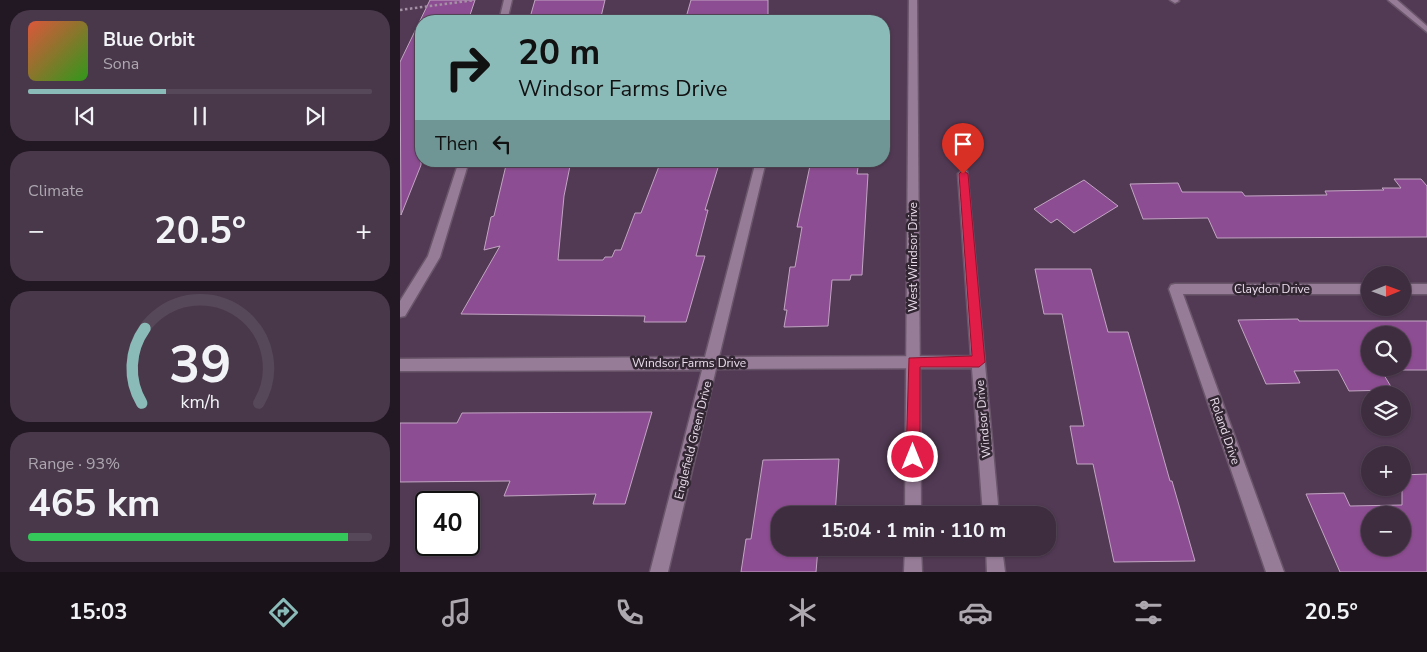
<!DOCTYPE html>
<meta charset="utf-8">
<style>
:root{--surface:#3e2c3f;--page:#49384a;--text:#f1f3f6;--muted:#ada7b0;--line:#574859;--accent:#8bbbb9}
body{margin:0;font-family:"Nunito Sans",sans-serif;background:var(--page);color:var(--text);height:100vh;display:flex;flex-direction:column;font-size:19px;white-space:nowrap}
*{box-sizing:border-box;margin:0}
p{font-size:16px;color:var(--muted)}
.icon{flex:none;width:28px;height:28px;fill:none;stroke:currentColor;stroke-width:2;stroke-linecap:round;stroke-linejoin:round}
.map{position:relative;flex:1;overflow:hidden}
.sheet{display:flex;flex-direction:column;gap:10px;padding:10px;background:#221823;width:400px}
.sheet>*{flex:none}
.hud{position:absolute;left:15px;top:15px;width:475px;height:152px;border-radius:20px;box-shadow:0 1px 4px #0004,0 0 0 1px var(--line);background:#8bbbb9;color:#111;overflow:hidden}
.needle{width:32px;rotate:89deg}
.buttons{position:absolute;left:961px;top:266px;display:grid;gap:10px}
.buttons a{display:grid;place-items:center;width:50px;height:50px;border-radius:50%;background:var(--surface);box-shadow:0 1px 4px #0004,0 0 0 1px var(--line);font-size:25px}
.speed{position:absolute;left:15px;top:491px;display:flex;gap:10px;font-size:25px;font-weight:700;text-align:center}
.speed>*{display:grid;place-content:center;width:65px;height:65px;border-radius:50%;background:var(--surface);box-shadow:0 1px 4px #0004,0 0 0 1px var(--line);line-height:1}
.speed .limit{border:2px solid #111;border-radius:8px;background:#fff;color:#111}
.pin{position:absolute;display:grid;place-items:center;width:42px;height:42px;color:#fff;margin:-51px -21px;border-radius:50% 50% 50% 0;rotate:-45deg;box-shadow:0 0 5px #0007}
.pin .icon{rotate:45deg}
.me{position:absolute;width:55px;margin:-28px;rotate:0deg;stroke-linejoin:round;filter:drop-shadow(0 0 4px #0008)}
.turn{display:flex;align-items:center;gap:18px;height:105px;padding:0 20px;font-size:22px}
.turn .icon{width:65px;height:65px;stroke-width:2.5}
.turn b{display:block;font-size:35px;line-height:42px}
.then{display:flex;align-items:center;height:48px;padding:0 20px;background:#0003;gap:10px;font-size:19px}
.big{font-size:38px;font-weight:700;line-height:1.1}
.sheet .tile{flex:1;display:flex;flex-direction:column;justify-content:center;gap:8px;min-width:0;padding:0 18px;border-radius:20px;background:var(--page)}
.sheet .dial{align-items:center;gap:0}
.dial svg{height:130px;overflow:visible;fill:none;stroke:var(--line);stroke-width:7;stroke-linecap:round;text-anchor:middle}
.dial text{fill:var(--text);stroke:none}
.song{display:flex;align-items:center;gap:15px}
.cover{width:60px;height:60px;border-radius:8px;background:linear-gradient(135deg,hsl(10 70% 55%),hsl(110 70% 35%))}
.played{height:5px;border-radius:2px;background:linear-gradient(90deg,var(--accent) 40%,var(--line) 40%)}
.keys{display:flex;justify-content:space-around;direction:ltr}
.heat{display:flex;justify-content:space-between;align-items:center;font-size:28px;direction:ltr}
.charge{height:8px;border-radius:4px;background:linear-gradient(90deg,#34c759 93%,var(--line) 0)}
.trip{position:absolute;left:371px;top:506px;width:285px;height:50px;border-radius:20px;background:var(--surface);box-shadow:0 1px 4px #0004,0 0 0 1px var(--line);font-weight:700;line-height:50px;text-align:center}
.tab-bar{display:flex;height:80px;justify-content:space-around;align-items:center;background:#191219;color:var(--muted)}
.tab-bar .icon{width:35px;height:35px}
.tab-bar .selected{color:var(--accent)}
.tab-bar b{font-size:22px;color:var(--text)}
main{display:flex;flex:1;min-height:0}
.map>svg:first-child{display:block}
</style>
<main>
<section class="sheet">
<div class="tile">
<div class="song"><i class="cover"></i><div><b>Blue Orbit</b><p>Sona</p></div></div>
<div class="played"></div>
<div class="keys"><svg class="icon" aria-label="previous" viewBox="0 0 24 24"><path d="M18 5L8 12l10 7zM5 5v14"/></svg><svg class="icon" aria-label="pause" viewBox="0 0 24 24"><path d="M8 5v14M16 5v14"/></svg><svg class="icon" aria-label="next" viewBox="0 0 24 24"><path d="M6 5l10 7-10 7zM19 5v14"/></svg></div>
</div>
<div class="tile"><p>Climate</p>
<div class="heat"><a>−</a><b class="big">20.5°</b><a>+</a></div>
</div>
<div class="tile dial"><svg viewBox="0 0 100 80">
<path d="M14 69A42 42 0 1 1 86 69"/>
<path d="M14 69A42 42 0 0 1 16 23" stroke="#8bbbb9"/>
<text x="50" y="56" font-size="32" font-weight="700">39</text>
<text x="50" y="72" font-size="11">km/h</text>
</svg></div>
<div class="tile"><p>Range · 93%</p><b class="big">465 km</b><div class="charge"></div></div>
</section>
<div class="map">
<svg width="1027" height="572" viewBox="0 0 1027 572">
<rect width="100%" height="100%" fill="#523a54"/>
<!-- building -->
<g fill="#8d4d92" stroke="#c2a5c3" fill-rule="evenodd">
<polygon points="30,0 75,0 68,21 21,21 21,165 1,215 0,62"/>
<polygon points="135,0 205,0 200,21 129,21"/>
<polygon points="291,0 368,0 368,21 285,21"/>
<polygon points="107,161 171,161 164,196 158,260 203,260 205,257 212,257 215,250 221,250 235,213 241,213 261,161 320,161 305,210 308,210 296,256 305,256 286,322 244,322 245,316 61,314 100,246 84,250 91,217 94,216"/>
<polygon points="411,161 459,161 457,174 468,174 462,275 451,275 450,280 432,280 428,326 384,327 387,310 384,310 390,267 395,267 402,227 397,227"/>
<polygon points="994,179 1021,179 1027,186 1027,237 817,238 808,218 743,219 730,184 778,183 782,192 842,192 845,196 927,195 925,191 984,190 982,188 1001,188"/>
<polygon points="684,180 718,206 674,233 657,219 651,223 634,209"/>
<polygon points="635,269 691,269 708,332 728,332 770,481 772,481 795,561 714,562 693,464 677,464 670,426 684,426 662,314 644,314"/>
<path d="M898 319 899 321H1027V370H981L993 390 949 391 938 370 894 371 900 383 866 384 838 320ZM970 335H1002V368H970Z"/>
<polygon points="252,412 225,504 193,504 196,494 104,496 110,481 0,482 0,423 57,423 62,413"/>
<polygon points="439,459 435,515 380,515 380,548 418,548 416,572 341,572 346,539 351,539 363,460"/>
<path d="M1027 474V572H940L906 494 944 493 950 506 1002 505V475ZM970 515H1002V548H970Z"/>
</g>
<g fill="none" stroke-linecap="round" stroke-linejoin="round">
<defs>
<g id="service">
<polygon points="770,0 778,0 779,1 775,3"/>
<polygon points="988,0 997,0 1027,26 1027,32"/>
</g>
<g id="minor">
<polygon points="104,0 112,0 107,21 99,21"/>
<polygon points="59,161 69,161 40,257 5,316 0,317 0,301 28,256"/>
<polygon points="356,161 366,161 319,357 571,356 558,174 563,170 567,171 599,515 583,515 572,368 316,369 268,572 250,572 302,370 0,371 0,359 305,357"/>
<polygon points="775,284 970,284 970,294 783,294 884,572 866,572 769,289 771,285"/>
<rect x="1002" y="284" width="25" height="10"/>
<polygon points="586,548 602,548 605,572 587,572"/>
</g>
<g id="tertiary">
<polygon points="509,0 517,0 521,515 505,515"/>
<polygon points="505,548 521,548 522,572 504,572"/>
</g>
</defs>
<!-- service casing -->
<use href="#service" stroke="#6a566b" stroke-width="3"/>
<!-- minor casing -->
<use href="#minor" stroke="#6a566b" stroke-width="3"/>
<!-- tertiary casing -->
<use href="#tertiary" stroke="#6a566b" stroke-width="3"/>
<!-- path -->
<polyline stroke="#a390a4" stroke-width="2.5" stroke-dasharray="2.5 2.5" stroke-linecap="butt" points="0,10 75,0"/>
<!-- service -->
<use href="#service" fill="#977c98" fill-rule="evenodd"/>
<!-- minor -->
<use href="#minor" fill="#977c98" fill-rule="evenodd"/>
<!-- tertiary -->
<use href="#tertiary" fill="#977c98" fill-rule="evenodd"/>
</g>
<!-- route -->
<polygon fill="#e11d48" stroke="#92132f" points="563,170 568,174 585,362 579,367 520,367 520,457 518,462 513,464 508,462 506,457 509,358 572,356 559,174"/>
<g text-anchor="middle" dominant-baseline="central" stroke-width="5" stroke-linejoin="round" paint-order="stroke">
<!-- street labels -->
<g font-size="12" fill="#ecdeed" stroke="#312632">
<text transform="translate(513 257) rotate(-90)">West Windsor Drive</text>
<text x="872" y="289">Claydon Drive</text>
<text x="289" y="363">Windsor Farms Drive</text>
<text transform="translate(583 419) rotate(-95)">Windsor Drive</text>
<text transform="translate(825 431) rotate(71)">Roland Drive</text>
<text transform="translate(293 440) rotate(-76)">Englefield Green Drive</text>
</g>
</g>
</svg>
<div class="buttons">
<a><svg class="needle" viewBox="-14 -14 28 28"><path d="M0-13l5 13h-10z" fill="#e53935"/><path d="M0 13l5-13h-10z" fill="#ada7b0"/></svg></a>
<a><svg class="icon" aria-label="search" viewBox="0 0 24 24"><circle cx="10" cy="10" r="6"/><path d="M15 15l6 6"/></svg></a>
<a><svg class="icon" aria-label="layers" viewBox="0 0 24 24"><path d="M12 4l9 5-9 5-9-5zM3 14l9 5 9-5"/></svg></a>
<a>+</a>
<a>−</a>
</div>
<div class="speed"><div class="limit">40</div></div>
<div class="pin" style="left:563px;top:174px;background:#d93025"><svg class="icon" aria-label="arrive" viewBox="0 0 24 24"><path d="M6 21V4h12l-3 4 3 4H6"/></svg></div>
<svg class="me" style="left:513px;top:457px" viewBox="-20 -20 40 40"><circle r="17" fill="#e11d48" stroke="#fff" stroke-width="3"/><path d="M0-11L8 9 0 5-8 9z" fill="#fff"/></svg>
<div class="trip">15:04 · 1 min · 110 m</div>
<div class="hud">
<div class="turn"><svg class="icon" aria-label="right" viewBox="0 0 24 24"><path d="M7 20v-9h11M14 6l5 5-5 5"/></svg><div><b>20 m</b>Windsor Farms Drive</div></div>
<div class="then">Then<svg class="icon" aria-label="left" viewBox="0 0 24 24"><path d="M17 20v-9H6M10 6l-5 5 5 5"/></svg></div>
</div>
</div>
</main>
<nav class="tab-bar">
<b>15:03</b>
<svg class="icon selected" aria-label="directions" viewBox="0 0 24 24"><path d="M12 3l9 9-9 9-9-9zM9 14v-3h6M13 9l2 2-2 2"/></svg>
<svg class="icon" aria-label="music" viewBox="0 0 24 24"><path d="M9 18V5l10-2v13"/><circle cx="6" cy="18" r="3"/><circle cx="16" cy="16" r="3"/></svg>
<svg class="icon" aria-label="phone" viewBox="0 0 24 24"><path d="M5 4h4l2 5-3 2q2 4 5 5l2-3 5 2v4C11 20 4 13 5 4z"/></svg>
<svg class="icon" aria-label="climate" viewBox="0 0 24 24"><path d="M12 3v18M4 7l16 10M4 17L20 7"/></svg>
<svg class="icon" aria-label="car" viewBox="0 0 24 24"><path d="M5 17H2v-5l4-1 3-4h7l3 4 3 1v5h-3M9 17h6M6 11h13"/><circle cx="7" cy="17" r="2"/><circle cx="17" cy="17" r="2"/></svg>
<svg class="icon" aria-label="filters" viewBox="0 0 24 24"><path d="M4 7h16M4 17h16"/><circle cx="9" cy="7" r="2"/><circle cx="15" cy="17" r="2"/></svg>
<b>20.5°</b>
</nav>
